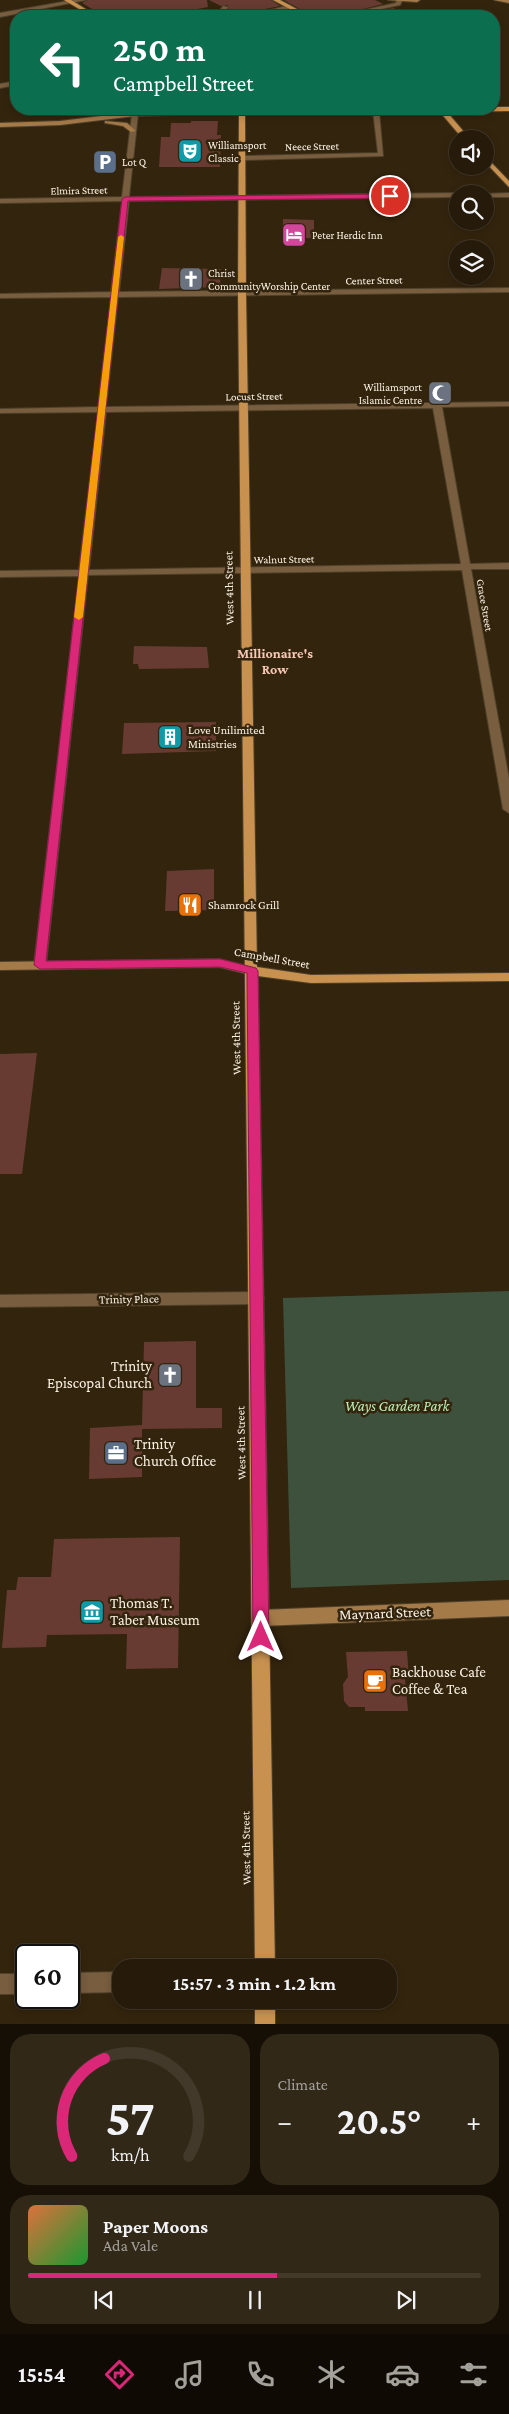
<!DOCTYPE html>
<meta charset="utf-8">
<style>
:root{--surface:#261b0a;--page:#322818;--text:#f1f3f6;--muted:#a4a19c;--line:#42392b;--accent:#db2777}
body{margin:0;font-family:"Crimson Pro",serif;background:var(--page);color:var(--text);height:100vh;display:flex;flex-direction:column;font-size:19px;white-space:nowrap}
*{box-sizing:border-box;margin:0}
p{font-size:16px;color:var(--muted)}
.icon{flex:none;width:28px;height:28px;fill:none;stroke:currentColor;stroke-width:2;stroke-linecap:round;stroke-linejoin:round}
.map{position:relative;height:2024px;overflow:hidden}
.drawer{display:flex;flex-direction:column;gap:10px;padding:10px;background:#150f06;flex:1}
.drawer>*{flex:none}
.banner{position:absolute;left:10px;top:10px;width:490px;height:105px;border-radius:20px;box-shadow:0 2px 8px #0003,0 0 0 1px var(--line);background:#0b6e4f;color:#fff;overflow:hidden}
.controls{position:absolute;left:449px;top:130px;display:grid;gap:10px}
.controls a{display:grid;place-items:center;width:45px;height:45px;border-radius:50%;background:var(--surface);box-shadow:0 2px 8px #0003,0 0 0 1px var(--line);font-size:25px}
.speed{position:absolute;left:15px;top:1944px;display:flex;gap:10px;font-size:25px;font-weight:700;text-align:center}
.speed>*{display:grid;place-content:center;width:65px;height:65px;border-radius:50%;background:var(--surface);box-shadow:0 2px 8px #0003,0 0 0 1px var(--line);line-height:1}
.speed .limit{border:2px solid #111;border-radius:8px;background:#fff;color:#111}
.pin{position:absolute;display:grid;place-items:center;width:42px;height:42px;color:#fff;margin:-21px;border:2px solid #fff;border-radius:50%;box-shadow:0 1px 5px #0007}
.me{position:absolute;width:55px;margin:-28px;rotate:0deg;stroke-linejoin:round;filter:drop-shadow(0 0 4px #0008)}
.turn{display:flex;align-items:center;gap:18px;height:105px;padding:0 20px;font-size:22px}
.turn .icon{width:65px;height:65px;stroke-width:2.5}
.turn b{display:block;font-size:35px;line-height:42px}
.big{font-size:38px;font-weight:700;line-height:1.1}
.drawer .card{flex:1;display:flex;flex-direction:column;justify-content:center;gap:8px;min-width:0;padding:0 18px;border-radius:20px;background:var(--page)}
.drawer .dial{align-items:center;gap:0}
.dial svg{height:130px;overflow:visible;fill:none;stroke:var(--line);stroke-width:7;stroke-linecap:round;text-anchor:middle}
.dial text{fill:var(--text);stroke:none}
.song{display:flex;align-items:center;gap:15px}
.cover{width:60px;height:60px;border-radius:8px;background:linear-gradient(135deg,hsl(20 70% 55%),hsl(130 70% 35%))}
.played{height:5px;border-radius:2px;background:linear-gradient(90deg,var(--accent) 55%,var(--line) 55%)}
.keys{display:flex;justify-content:space-around;direction:ltr}
.heat{display:flex;justify-content:space-between;align-items:center;font-size:28px;direction:ltr}
.drawer .tiles{flex:1;display:grid;gap:10px;grid-template-columns:1fr 1fr}
.card:last-child{grid-column:span 2}
.trip{position:absolute;left:112px;top:1959px;width:285px;height:50px;border-radius:20px;background:var(--surface);box-shadow:0 2px 8px #0003,0 0 0 1px var(--line);font-weight:700;line-height:50px;text-align:center}
.menu{display:flex;height:80px;justify-content:space-around;align-items:center;background:#0f0b04;color:var(--muted)}
.menu .icon{width:35px;height:35px}
.menu .selected{color:var(--accent)}
.menu b{font-size:22px;color:var(--text)}
.map>svg:first-child{display:block}
</style>
<div class="map">
<svg width="509" height="2024" viewBox="0 0 509 2024">
<rect width="100%" height="100%" fill="#33240d"/>
<!-- green -->
<polygon fill="#3e513d" points="509,1291 509,1580 291,1588 283,1298"/>
<!-- building -->
<g fill="#673b32">
<polygon points="88,0 207,0 208,7 161,16 104,16 82,3"/>
<polygon points="209,0 271,0 280,6 236,15 228,10 228,5 221,6"/>
<polygon points="284,0 375,0 383,4 335,16 312,16"/>
<polygon points="393,8 409,16 355,16"/>
<polygon points="191,121 218,121 217,135 221,135 220,167 159,167 161,137 170,137 171,123 191,123"/>
<polygon points="283,219 314,220 314,238 299,238 299,242 282,242"/>
<polygon points="162,268 221,269 220,287 159,289"/>
<polygon points="134,646 207,647 209,668 139,669 138,664 133,664"/>
<polygon points="216,722 216,751 122,754 124,723"/>
<polygon points="214,869 214,910 165,911 167,871"/>
<polygon points="37,1053 22,1174 0,1174 0,1054"/>
<polygon points="196,1341 196,1408 222,1408 222,1428 142,1429 142,1477 89,1479 90,1428 142,1425 144,1342"/>
<polygon points="180,1537 178,1668 126,1669 127,1634 47,1635 46,1647 2,1648 7,1590 16,1590 18,1577 51,1577 54,1539"/>
<polygon points="407,1651 409,1679 405,1679 408,1711 365,1711 365,1707 349,1707 344,1701 343,1684 348,1677 346,1652"/>
</g>
<g fill="none" stroke-linecap="round" stroke-linejoin="round">
<defs>
<g id="street">
<polygon points="74,0 86,0 0,17 0,13"/>
<polygon points="397,0 402,1 400,5 347,16 337,16 396,3"/>
<polygon points="290,5 292,8 255,16 246,16"/>
<polygon points="223,6 228,7 222,16 216,16"/>
<polygon points="16,81 16,85 0,88 0,84"/>
<polygon points="376,109 379,111 383,156 243,160 240,158 243,156 378,153 373,111"/>
<path d="M135 112 138 114 129 197 458 193 461 194H458V197L129 201 119 292 509 288V292L118 297 106 407 509 402V406L442 407 470 564 509 563V569H471L509 779V813L503 809 462 570 88 575 46 965 40 969 34 965 79 576 0 577V571L79 570 98 412 0 413V409L98 407 111 297 0 298V294L111 292 122 201 0 203V199L122 197 132 114ZM433 408 461 564 89 570 106 412Z"/>
<polygon points="509,193 509,197 485,197 485,194 482,194"/>
<polygon points="257,1292 262,1294 264,1298 262,1302 257,1304 0,1307 0,1295"/>
<polygon points="121,1972 121,1992 69,1993 69,1973"/>
<rect x="0" y="1974" width="26" height="20"/>
</g>
<g id="secondary">
<polygon points="388,0 420,0 417,2"/>
<polygon points="494,0 509,0 509,3"/>
<polygon points="242,110 244,113 135,116 60,125 0,127 0,123 60,121 135,112"/>
<polygon points="105,121 127,123 136,131 131,132 123,126 105,123"/>
<polygon points="219,959 256,968 258,971 252,975 219,967 0,970 0,962"/>
<polygon points="509,1600 509,1616 261,1626 255,1624 253,1618 255,1612 261,1610"/>
</g>
<g id="primary">
<polygon points="64,0 71,0 97,16 91,16"/>
<polygon points="273,0 280,0 310,16 303,16"/>
<polygon points="494,107 509,107 509,111 447,112 470,139 463,139 440,112 245,114 246,293 257,967 311,975 509,973 509,981 311,983 258,976 275,1968 255,1968 238,293 239,109"/>
<polygon points="485,156 509,181 509,187 485,162"/>
<rect x="255" y="2000" width="20" height="24"/>
</g>
</defs>
<!-- street casing -->
<use href="#street" stroke="#4f412b" stroke-width="2"/>
<!-- secondary casing -->
<use href="#secondary" stroke="#4f412b" stroke-width="2"/>
<!-- primary casing -->
<use href="#primary" stroke="#4f412b" stroke-width="2"/>
<!-- street -->
<use href="#street" fill="#785d3f" fill-rule="evenodd"/>
<!-- secondary -->
<use href="#secondary" fill="#a57a49" fill-rule="evenodd"/>
<!-- primary -->
<use href="#primary" fill="#c89150" fill-rule="evenodd"/>
</g>
<!-- route -->
<polygon fill="#db2777" stroke="#8e194d" points="390,194 392,198 128,201 46,961 220,959 256,968 258,971 269,1637 266,1642 261,1645 255,1642 253,1637 247,973 220,967 40,969 34,965 122,199 125,197"/>
<!-- slow -->
<polygon fill="#f59e0b" points="121,235 124,237 83,617 79,620 74,617 118,237"/>
<!-- icons -->
<defs>
<symbol id="theatre-square" viewBox="-11 -11 22 22"><rect x="-9" y="-9" width="18" height="18" rx="4" fill="#0f9aa8" stroke="#33240d"/><path d="M-5-5.5Q0-4 5-5.5V0Q5 5 0 6Q-5 5-5 0ZM-3.3-2.5H-1v1.5H-3.3ZM1-2.5H3.3v1.5H1ZM-2.8 1Q0 5.5 2.8 1Z" fill="#fff"/></symbol>
<symbol id="parking-square" viewBox="-11 -11 22 22"><rect x="-9" y="-9" width="18" height="18" rx="4" fill="#5c6f8a" stroke="#33240d"/><path d="M-3.5-5.5H1a3.5 3.5 0 0 1 0 7H-1V5.5H-3.5ZM-1-3.4V-.6H.8a1.4 1.4 0 0 0 0-2.8Z" fill="#fff"/></symbol>
<symbol id="hotel-square" viewBox="-11 -11 22 22"><rect x="-9" y="-9" width="18" height="18" rx="4" fill="#d1479c" stroke="#33240d"/><path d="M-6-4.5h1.5V1H6V5H4.5V3h-9V5H-6ZM-4 0a1.8 1.8 0 1 1 3.6 0ZM.5 0V-2.5h3Q6-2.5 6 0Z" fill="#fff"/></symbol>
<symbol id="church-square" viewBox="-11 -11 22 22"><rect x="-9" y="-9" width="18" height="18" rx="4" fill="#6b7280" stroke="#33240d"/><path d="M-1.2-6h2.4v3.5h3.3v2.4h-3.3V6h-2.4V-.1h-3.3v-2.4h3.3Z" fill="#fff"/></symbol>
<symbol id="mosque-square" viewBox="-11 -11 22 22"><rect x="-9" y="-9" width="18" height="18" rx="4" fill="#6b7280" stroke="#33240d"/><path d="M3.5-4.9A6 6 0 1 0 3.5 4.9A5 5 0 1 1 3.5-4.9Z" fill="#fff"/></symbol>
<symbol id="building-square" viewBox="-11 -11 22 22"><rect x="-9" y="-9" width="18" height="18" rx="4" fill="#0f9aa8" stroke="#33240d"/><path d="M-4-6H4V6H1V3H-1V6H-4ZM-2.5-4.3h1.7v1.8h-1.7ZM.8-4.3h1.7v1.8H.8ZM-2.5-1h1.7V.8h-1.7ZM.8-1h1.7V.8H.8Z" fill="#fff"/></symbol>
<symbol id="restaurant-square" viewBox="-11 -11 22 22"><rect x="-9" y="-9" width="18" height="18" rx="4" fill="#e8710a" stroke="#33240d"/><path d="M-5-6h1v4h1v-4h1v4h1v-4h1v5L-1.5 .5V6h-2V.5L-5-1ZM5-6V6H3V1.5H1.5Q1.5-4 5-6Z" fill="#fff"/></symbol>
<symbol id="office-square" viewBox="-11 -11 22 22"><rect x="-9" y="-9" width="18" height="18" rx="4" fill="#5c6f8a" stroke="#33240d"/><path d="M-6-3h4V-5.5h4V-3h4V5H-6ZM-1-4.5V-3h2v-1.5ZM-6 0V1H6V0Z" fill="#fff"/></symbol>
<symbol id="museum-square" viewBox="-11 -11 22 22"><rect x="-9" y="-9" width="18" height="18" rx="4" fill="#0f9aa8" stroke="#33240d"/><path d="M0-6L6-3V-2H-6V-3ZM-5-1h2V3h-2ZM-1-1h2V3h-2ZM3-1h2V3H3ZM-6 4H6V6H-6Z" fill="#fff"/></symbol>
<symbol id="cafe-square" viewBox="-11 -11 22 22"><rect x="-9" y="-9" width="18" height="18" rx="4" fill="#e8710a" stroke="#33240d"/><path d="M-5.5-4.5H6V0H3Q3 3.5 0 3.5H-2.5Q-5.5 3.5-5.5 0ZM3-3.2v2h1.7v-2ZM-6 4.5H4V6H-6Z" fill="#fff"/></symbol>
</defs>
<g fill-rule="evenodd">
<use href="#theatre-square" x="176" y="137" width="28" height="28"/>
<use href="#parking-square" x="91" y="148" width="28" height="28"/>
<use href="#hotel-square" x="280" y="221" width="28" height="28"/>
<use href="#church-square" x="177" y="265" width="28" height="28"/>
<use href="#mosque-square" x="426" y="379" width="28" height="28"/>
<use href="#building-square" x="156" y="723" width="28" height="28"/>
<use href="#restaurant-square" x="176" y="891" width="28" height="28"/>
<use href="#church-square" x="156" y="1361" width="28" height="28"/>
<use href="#office-square" x="102" y="1439" width="28" height="28"/>
<use href="#museum-square" x="78" y="1598" width="28" height="28"/>
<use href="#cafe-square" x="361" y="1667" width="28" height="28"/>
</g>
<g text-anchor="middle" dominant-baseline="central" stroke-width="5" stroke-linejoin="round" paint-order="stroke">
<!-- far-poi labels -->
<g font-size="11" fill="#fcf2e4" stroke="#33240d" text-anchor="start">
<text x="208" y="145">Williamsport<tspan x="208" dy="13">Classic</tspan></text>
<text x="122" y="162">Lot Q</text>
<text x="312" y="235">Peter Herdic Inn</text>
<text x="208" y="273">Christ<tspan x="208" dy="13">CommunityWorship Center</tspan></text>
<text x="422" y="387" text-anchor="end">Williamsport<tspan x="422" dy="13">Islamic Centre</tspan></text>
</g>
<!-- far-street labels -->
<g font-size="11" fill="#fcf2e4" stroke="#33240d">
<text transform="translate(312 146) rotate(-1)">Neece Street</text>
<text transform="translate(79 190) rotate(-1)">Elmira Street</text>
<text transform="translate(374 280) rotate(-1)">Center Street</text>
<text transform="translate(254 396) rotate(-1)">Locust Street</text>
<text transform="translate(284 559) rotate(-1)">Walnut Street</text>
<text transform="translate(485 605) rotate(80)">Grace Street</text>
</g>
<!-- street labels -->
<g font-size="12" fill="#fcf2e4" stroke="#33240d">
<text transform="translate(229 588) rotate(-91)">West 4th Street</text>
<text transform="translate(272 958) rotate(10)">Campbell Street</text>
<text transform="translate(236 1038) rotate(-91)">West 4th Street</text>
<text transform="translate(129 1299) rotate(-1)">Trinity Place</text>
<text transform="translate(241 1443) rotate(-91)">West 4th Street</text>
<text transform="translate(246 1848) rotate(-91)">West 4th Street</text>
</g>
<!-- poi labels -->
<g font-size="12" fill="#fcf2e4" stroke="#33240d" text-anchor="start">
<text x="188" y="730">Love Unilimited<tspan x="188" dy="14">Ministries</tspan></text>
<text x="208" y="905">Shamrock Grill</text>
</g>
<!-- neighbourhood labels -->
<g font-size="14" font-weight="bold" fill="#f7c8b5" stroke="#33240d">
<text x="275" y="653">Millionaire's<tspan x="275" dy="16">Row</tspan></text>
</g>
<!-- near-poi labels -->
<g font-size="15" fill="#fcf2e4" stroke="#33240d" text-anchor="start">
<text x="152" y="1366" text-anchor="end">Trinity<tspan x="152" dy="17">Episcopal Church</tspan></text>
<text x="134" y="1444">Trinity<tspan x="134" dy="17">Church Office</tspan></text>
<text x="110" y="1603">Thomas T.<tspan x="110" dy="17">Taber Museum</tspan></text>
<text x="392" y="1672">Backhouse Cafe<tspan x="392" dy="17">Coffee &amp; Tea</tspan></text>
</g>
<!-- near-park labels -->
<g font-size="15" font-style="italic" fill="#b9efb6" stroke="#33240d">
<text x="397" y="1406">Ways Garden Park</text>
</g>
<!-- near-street labels -->
<g font-size="15" fill="#fcf2e4" stroke="#33240d">
<text transform="translate(385 1613) rotate(-2)">Maynard Street</text>
</g>
</g>
</svg>
<div class="controls">
<a><svg class="icon" aria-label="sound" viewBox="0 0 24 24"><path d="M4 9h4l5-4v14l-5-4H4zM17 9q2 3 0 6"/></svg></a>
<a><svg class="icon" aria-label="search" viewBox="0 0 24 24"><circle cx="10" cy="10" r="6"/><path d="M15 15l6 6"/></svg></a>
<a><svg class="icon" aria-label="layers" viewBox="0 0 24 24"><path d="M12 4l9 5-9 5-9-5zM3 14l9 5 9-5"/></svg></a>
</div>
<div class="speed"><div class="limit">60</div></div>
<div class="pin" style="left:390px;top:196px;background:#d93025"><svg class="icon" aria-label="arrive" viewBox="0 0 24 24"><path d="M6 21V4h12l-3 4 3 4H6"/></svg></div>
<svg class="me" style="left:261px;top:1637px" viewBox="-20 -20 40 40"><path d="M0-17L14 15 0 8-14 15z" fill="#db2777" stroke="#fff" stroke-width="4"/></svg>
<div class="trip">15:57 · 3 min · 1.2 km</div>
<div class="banner">
<div class="turn"><svg class="icon" aria-label="left" viewBox="0 0 24 24"><path d="M17 20v-9H6M10 6l-5 5 5 5"/></svg><div><b>250 m</b>Campbell Street</div></div>
</div>
</div>
<section class="drawer">
<div class="tiles">
<div class="card dial"><svg viewBox="0 0 100 80">
<path d="M14 69A42 42 0 1 1 86 69"/>
<path d="M14 69A42 42 0 0 1 34 9" stroke="#db2777"/>
<text x="50" y="56" font-size="32" font-weight="700">57</text>
<text x="50" y="72" font-size="11">km/h</text>
</svg></div>
<div class="card"><p>Climate</p>
<div class="heat"><a>−</a><b class="big">20.5°</b><a>+</a></div>
</div>
<div class="card">
<div class="song"><i class="cover"></i><div><b>Paper Moons</b><p>Ada Vale</p></div></div>
<div class="played"></div>
<div class="keys"><svg class="icon" aria-label="previous" viewBox="0 0 24 24"><path d="M18 5L8 12l10 7zM5 5v14"/></svg><svg class="icon" aria-label="pause" viewBox="0 0 24 24"><path d="M8 5v14M16 5v14"/></svg><svg class="icon" aria-label="next" viewBox="0 0 24 24"><path d="M6 5l10 7-10 7zM19 5v14"/></svg></div>
</div>
</div>
</section>
<nav class="menu">
<b>15:54</b>
<svg class="icon selected" aria-label="directions" viewBox="0 0 24 24"><path d="M12 3l9 9-9 9-9-9zM9 14v-3h6M13 9l2 2-2 2"/></svg>
<svg class="icon" aria-label="music" viewBox="0 0 24 24"><path d="M9 18V5l10-2v13"/><circle cx="6" cy="18" r="3"/><circle cx="16" cy="16" r="3"/></svg>
<svg class="icon" aria-label="phone" viewBox="0 0 24 24"><path d="M5 4h4l2 5-3 2q2 4 5 5l2-3 5 2v4C11 20 4 13 5 4z"/></svg>
<svg class="icon" aria-label="climate" viewBox="0 0 24 24"><path d="M12 3v18M4 7l16 10M4 17L20 7"/></svg>
<svg class="icon" aria-label="car" viewBox="0 0 24 24"><path d="M5 17H2v-5l4-1 3-4h7l3 4 3 1v5h-3M9 17h6M6 11h13"/><circle cx="7" cy="17" r="2"/><circle cx="17" cy="17" r="2"/></svg>
<svg class="icon" aria-label="filters" viewBox="0 0 24 24"><path d="M4 7h16M4 17h16"/><circle cx="9" cy="7" r="2"/><circle cx="15" cy="17" r="2"/></svg>
</nav>
